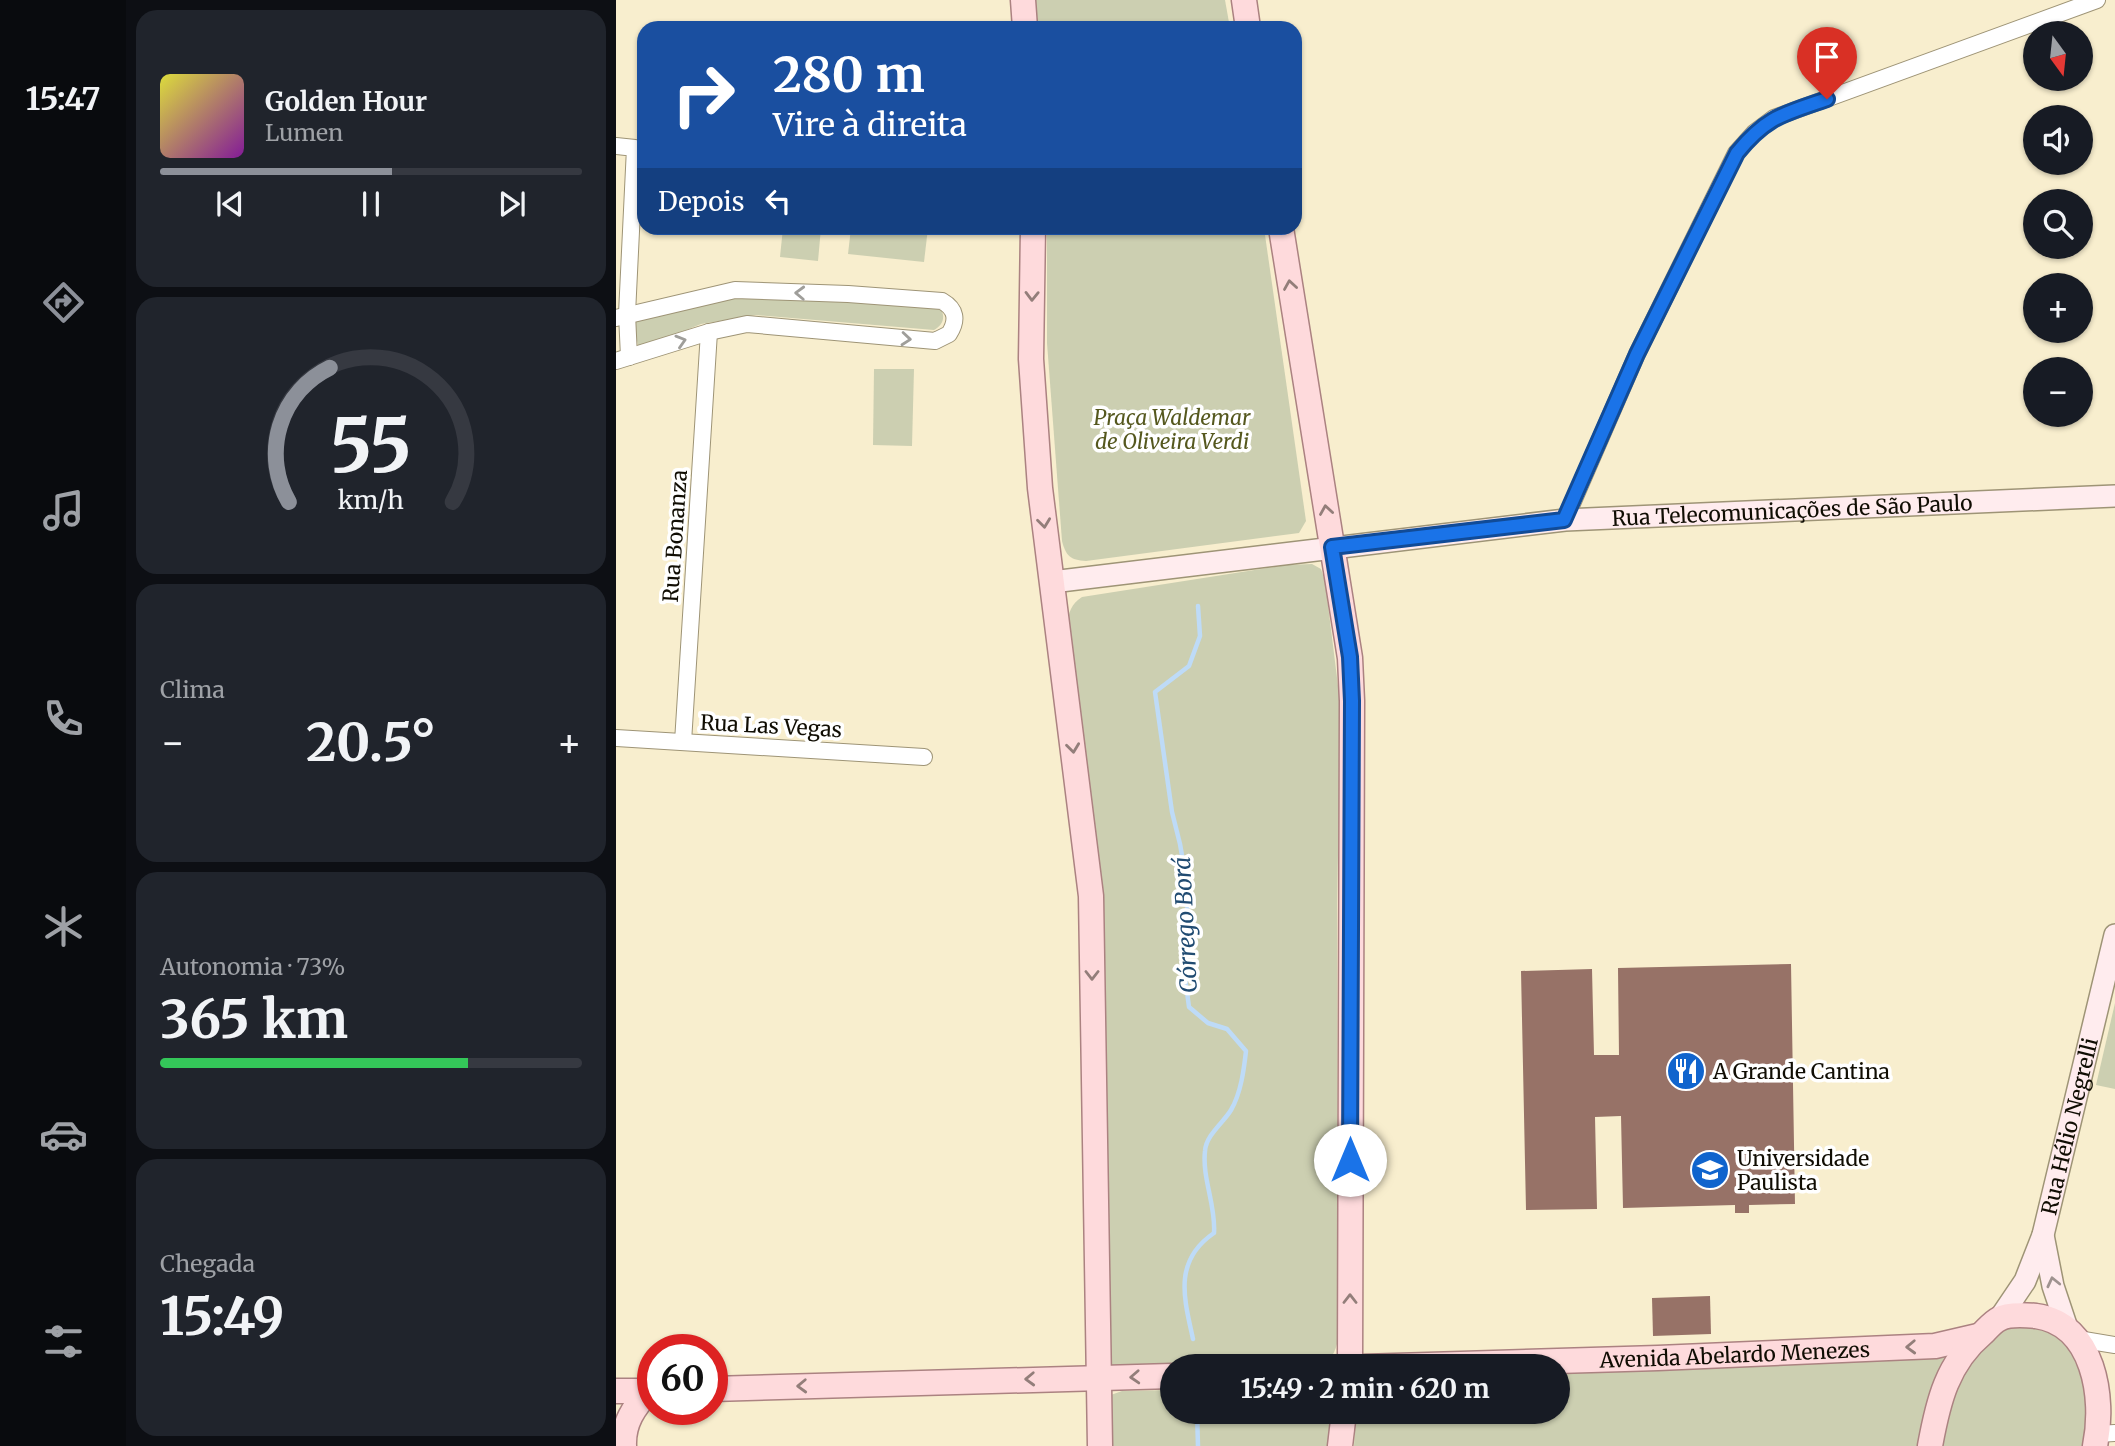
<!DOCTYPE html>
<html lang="pt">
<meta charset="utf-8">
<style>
:root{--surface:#171b24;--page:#20242c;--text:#f1f3f6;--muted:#9ea1a6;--line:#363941;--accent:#8c9099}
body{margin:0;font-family:Merriweather,serif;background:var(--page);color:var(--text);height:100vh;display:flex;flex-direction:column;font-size:26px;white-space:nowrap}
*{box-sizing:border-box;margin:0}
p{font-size:23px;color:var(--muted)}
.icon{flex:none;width:38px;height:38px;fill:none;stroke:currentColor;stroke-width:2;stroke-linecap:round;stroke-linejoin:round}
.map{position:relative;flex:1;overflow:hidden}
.sheet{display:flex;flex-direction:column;gap:10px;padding:10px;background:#0d0f14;width:490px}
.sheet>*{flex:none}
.top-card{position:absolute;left:21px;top:21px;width:665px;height:214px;border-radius:21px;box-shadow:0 2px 5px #0004;background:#1a4fa0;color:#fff;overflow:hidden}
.needle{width:46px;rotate:165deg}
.buttons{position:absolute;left:1407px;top:21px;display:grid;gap:14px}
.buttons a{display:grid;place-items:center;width:70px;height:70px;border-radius:50%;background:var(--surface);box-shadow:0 2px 5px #0004;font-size:35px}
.speed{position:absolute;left:21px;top:1334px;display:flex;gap:14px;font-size:35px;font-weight:700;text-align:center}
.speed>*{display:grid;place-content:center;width:91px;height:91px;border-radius:50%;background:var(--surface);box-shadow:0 2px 5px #0004;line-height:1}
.speed .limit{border:10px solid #d22;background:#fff;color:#111}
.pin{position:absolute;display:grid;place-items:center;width:60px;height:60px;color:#fff;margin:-72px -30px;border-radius:50% 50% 50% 0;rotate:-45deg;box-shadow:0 0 7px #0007}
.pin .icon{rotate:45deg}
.me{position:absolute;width:77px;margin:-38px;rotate:0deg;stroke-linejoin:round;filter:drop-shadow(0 0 5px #0008)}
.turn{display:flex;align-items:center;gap:24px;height:147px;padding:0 21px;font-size:32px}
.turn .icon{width:91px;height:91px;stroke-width:2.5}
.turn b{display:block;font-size:49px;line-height:60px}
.then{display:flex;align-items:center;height:66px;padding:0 21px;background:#0003;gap:14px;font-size:26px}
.big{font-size:52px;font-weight:700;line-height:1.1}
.sheet .card{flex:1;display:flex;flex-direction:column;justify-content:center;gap:10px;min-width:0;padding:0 24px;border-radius:21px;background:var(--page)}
.sheet .dial{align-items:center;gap:0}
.dial svg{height:182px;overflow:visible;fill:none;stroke:var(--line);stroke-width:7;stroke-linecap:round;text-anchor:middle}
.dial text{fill:var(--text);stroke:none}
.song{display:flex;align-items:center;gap:21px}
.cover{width:84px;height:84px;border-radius:10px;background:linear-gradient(135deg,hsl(60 70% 55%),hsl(290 70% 35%))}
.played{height:7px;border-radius:4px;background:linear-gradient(90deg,var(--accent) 55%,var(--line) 55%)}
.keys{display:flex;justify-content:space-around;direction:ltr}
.heat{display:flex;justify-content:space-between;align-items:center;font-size:38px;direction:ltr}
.charge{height:10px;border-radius:5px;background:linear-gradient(90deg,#34c759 73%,var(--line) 0)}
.trip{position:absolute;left:544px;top:1354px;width:410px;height:70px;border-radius:35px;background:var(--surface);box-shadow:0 2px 5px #0004;font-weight:700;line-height:70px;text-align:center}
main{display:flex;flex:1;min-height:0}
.tabs{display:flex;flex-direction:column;width:126px;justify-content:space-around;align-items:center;background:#090b0e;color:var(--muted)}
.tabs .icon{width:49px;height:49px}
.tabs .current{color:var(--accent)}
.tabs b{font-size:32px;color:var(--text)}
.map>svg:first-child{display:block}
</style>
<main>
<nav class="tabs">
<b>15:47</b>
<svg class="icon current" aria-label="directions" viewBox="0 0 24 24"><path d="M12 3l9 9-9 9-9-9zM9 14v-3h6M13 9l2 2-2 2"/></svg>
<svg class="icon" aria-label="music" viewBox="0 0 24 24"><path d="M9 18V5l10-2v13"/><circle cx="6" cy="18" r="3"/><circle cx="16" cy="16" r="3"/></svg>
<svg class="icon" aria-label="phone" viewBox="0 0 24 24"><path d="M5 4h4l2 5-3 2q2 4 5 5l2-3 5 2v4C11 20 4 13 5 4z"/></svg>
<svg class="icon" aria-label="climate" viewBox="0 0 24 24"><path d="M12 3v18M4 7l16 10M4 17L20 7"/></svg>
<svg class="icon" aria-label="car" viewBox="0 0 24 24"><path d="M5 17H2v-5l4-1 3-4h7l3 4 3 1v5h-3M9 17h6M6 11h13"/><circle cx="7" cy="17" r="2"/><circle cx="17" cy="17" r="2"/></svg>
<svg class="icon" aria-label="filters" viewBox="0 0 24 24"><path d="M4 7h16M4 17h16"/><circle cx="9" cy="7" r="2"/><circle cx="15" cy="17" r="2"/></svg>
</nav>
<section class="sheet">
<div class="card">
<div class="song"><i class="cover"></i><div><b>Golden Hour</b><p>Lumen</p></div></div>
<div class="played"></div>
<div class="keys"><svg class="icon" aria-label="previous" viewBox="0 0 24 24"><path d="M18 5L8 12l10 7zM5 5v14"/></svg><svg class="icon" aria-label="pause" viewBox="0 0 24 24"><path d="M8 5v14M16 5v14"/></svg><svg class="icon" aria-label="next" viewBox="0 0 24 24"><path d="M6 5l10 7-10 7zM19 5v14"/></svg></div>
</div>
<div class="card dial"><svg viewBox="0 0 100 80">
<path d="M14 69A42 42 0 1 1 86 69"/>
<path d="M14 69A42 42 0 0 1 32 10" stroke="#8c9099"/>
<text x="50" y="56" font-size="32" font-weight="700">55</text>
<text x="50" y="72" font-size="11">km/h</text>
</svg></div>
<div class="card"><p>Clima</p>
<div class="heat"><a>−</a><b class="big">20.5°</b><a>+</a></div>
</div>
<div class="card"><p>Autonomia · 73%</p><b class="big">365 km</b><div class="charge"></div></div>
<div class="card"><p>Chegada</p><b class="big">15:49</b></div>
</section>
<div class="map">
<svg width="1499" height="1446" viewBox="0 0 1499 1446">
<rect width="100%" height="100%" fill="#f8eece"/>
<!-- green -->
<g fill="#cccfb1">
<polygon points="418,0 609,0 614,28 420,28"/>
<polygon points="167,228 205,228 202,261 164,257"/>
<polygon points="235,228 312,228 308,262 232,254"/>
<path d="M431 228H648L690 521 683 533 470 561C454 560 450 556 446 541L431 343Z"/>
<path d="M121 297 323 306C330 315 328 325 318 330L140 315 85 324 23 349 16 319Z"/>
<polygon points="258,369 298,369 296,446 257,445"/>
<path d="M696 564 705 569 709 581 725 710 721 904 722 1340C719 1353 716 1359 704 1365L497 1368 490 1363 451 624C453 612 455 604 466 597L671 565Z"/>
<polygon points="1499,1003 1499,1089 1480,1085"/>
<polygon points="1431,1324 1456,1343 1469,1368 1474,1446 1326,1446 1329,1426 1346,1372 1386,1328"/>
<polygon points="1338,1352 1310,1446 738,1446 740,1412 942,1412 942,1370"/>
<polygon points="556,1390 556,1412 718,1412 713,1446 490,1446 492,1396 506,1391"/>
</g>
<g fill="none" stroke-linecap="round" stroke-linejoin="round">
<!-- stream -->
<g stroke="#bedbf7" stroke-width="4.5">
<path d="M577 1339C568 1298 557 1261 598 1233 600 1205 586 1179 589 1151 590 1135 608 1122 615 1110 625 1093 628 1069 630 1051L611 1029 592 1023 573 1007 569 977 572 890 564 844 556 812 539 692 573 666 584 636 582 606"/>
<polyline points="581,1412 582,1446"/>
</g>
</g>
<!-- building -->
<g fill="#977267">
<polygon points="1175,964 1179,1204 1133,1205 1133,1213 1119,1213 1119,1205 1007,1208 1005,1116 979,1117 981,1209 910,1210 905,971 976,969 978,1055 1003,1055 1002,968"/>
<polygon points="1094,1296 1095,1334 1037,1336 1036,1298"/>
</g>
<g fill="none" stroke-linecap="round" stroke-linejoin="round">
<defs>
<g id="street">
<polyline points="0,146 19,148 11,314 13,357"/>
<path d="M0 318 119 290 232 294 326 301C340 309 342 320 333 334L319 341 131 324 93 332 0 361"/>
<polyline points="949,520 1021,354 1120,153 1138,133 1158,118 1481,0"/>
<polyline points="0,738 308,757"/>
<polyline points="67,742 93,332"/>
<polyline points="1462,1339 1499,1345"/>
<polyline points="1481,1434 1499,1433"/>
</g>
<g id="secondary">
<path id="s1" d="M436 582 949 520 1499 496"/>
<polyline points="1427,1235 1437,1286 1451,1328"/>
<path id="s2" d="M1384 1318 1409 1281 1427 1235 1499 935"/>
</g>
<g id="primary">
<polyline points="407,0 409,28"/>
<polyline points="628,0 632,28"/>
<polyline points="417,228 415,359 424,488 475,896 484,1446"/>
<polyline points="665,228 734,658 736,701 734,1367"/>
<path id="s3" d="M746 1367 1042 1358 1319 1346 1362 1336"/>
<polyline points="96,1389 556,1376"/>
<polyline points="0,1391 37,1391"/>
<path d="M8 1446C7 1423 18 1407 33 1391"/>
<polyline points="724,1446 728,1412"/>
<path d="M1314 1446C1322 1402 1331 1363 1367 1333 1372 1328 1377 1322 1383 1319 1392 1314 1410 1315 1420 1316 1478 1324 1489 1398 1479 1446"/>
</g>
</defs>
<!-- street casing -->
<use href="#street" stroke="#9e9476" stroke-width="18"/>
<!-- secondary casing -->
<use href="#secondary" stroke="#9e9476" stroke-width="24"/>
<!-- primary casing -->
<use href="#primary" stroke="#ab8281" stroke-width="27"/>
<!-- street -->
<use href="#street" stroke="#fff" stroke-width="16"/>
<!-- secondary -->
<use href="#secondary" stroke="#ffecee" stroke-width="21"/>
<!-- primary -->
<use href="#primary" stroke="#fedadc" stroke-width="24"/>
</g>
<!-- one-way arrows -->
<defs><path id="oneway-chevron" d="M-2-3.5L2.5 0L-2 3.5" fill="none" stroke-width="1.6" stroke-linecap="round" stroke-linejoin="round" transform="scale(1.75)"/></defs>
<g stroke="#937e7a">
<use href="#oneway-chevron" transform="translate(674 285) rotate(-99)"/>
<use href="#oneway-chevron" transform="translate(416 296) rotate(91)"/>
<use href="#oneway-chevron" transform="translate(710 510) rotate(-99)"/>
<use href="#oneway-chevron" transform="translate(428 523) rotate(83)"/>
<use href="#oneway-chevron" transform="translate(457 748) rotate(83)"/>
<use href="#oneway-chevron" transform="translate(476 975) rotate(90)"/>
<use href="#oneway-chevron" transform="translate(734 1299) rotate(-90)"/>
<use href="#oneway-chevron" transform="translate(1295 1347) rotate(178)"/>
<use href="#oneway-chevron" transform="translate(519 1377) rotate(177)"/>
<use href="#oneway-chevron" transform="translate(414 1379) rotate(178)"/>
<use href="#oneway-chevron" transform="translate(186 1386) rotate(178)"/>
</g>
<g stroke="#9f9e9a">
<use href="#oneway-chevron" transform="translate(184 293) rotate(-178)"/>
<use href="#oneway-chevron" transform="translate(290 339) rotate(5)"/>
<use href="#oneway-chevron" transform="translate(65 341) rotate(-17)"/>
</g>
<use stroke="#9f9390" href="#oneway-chevron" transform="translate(1437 1282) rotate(-103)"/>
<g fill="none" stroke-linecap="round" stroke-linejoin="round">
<defs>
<path id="route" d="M734 1160 736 701 734 657 716 547 948 520 1021 354 1121 153C1151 116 1168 114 1211 99"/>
</defs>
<!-- route casing -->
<use href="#route" stroke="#114b97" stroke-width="18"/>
<!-- route -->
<use href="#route" stroke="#1a73e8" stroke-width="12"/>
</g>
<!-- icons -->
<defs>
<symbol id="restaurant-disc" viewBox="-11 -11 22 22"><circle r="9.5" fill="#1064cd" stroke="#fff"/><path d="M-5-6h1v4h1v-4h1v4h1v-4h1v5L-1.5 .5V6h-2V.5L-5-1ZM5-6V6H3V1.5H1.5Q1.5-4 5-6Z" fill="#fff"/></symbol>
<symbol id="university-disc" viewBox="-11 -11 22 22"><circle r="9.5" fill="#1064cd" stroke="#fff"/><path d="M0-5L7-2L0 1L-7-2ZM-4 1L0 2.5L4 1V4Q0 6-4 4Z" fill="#fff"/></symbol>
</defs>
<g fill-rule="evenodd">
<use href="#restaurant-disc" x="1048" y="1049" width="44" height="44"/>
<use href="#university-disc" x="1072" y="1148" width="44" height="44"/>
</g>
<g text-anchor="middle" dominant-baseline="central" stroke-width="7" stroke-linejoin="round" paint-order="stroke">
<!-- park labels -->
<g font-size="21" font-style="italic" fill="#55581e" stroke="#fff">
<text x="556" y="417">Praça Waldemar<tspan x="556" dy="24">de Oliveira Verdi</tspan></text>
</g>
<!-- street labels -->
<g font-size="21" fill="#100d03" stroke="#fff">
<text stroke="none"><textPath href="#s1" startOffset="744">Rua Telecomunicações de São Paulo</textPath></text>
<text transform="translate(59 536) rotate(-86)">Rua Bonanza</text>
<text transform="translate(155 726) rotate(3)">Rua Las Vegas</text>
<text stroke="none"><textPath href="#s2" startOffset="206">Rua Hélio Negrelli</textPath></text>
<text stroke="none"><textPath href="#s3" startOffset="373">Avenida Abelardo Menezes</textPath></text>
</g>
<!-- poi labels -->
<g font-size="21" fill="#100d03" stroke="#fff" text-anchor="start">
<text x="1097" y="1071">A Grande Cantina</text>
<text x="1121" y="1158">Universidade<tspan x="1121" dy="24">Paulista</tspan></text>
</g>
<!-- water labels -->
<g font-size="23" font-style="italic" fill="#204b71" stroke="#fff">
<text transform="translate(569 925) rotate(-93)">Córrego Borá</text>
</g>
</g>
</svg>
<div class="buttons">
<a><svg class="needle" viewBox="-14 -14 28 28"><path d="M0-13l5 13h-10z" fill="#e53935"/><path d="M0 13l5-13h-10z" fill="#9ea1a6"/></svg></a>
<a><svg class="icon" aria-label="sound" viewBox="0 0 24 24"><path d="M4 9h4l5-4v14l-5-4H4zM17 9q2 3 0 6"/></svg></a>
<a><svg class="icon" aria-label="search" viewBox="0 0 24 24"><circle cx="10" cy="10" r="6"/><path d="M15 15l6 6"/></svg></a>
<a>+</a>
<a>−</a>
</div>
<div class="speed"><div class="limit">60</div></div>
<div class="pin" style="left:1211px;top:99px;background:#d93025"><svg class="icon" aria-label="arrive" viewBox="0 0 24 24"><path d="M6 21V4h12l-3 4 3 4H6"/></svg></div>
<svg class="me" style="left:734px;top:1160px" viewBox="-20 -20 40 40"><circle r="19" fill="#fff"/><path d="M0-13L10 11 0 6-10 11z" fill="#1a73e8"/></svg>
<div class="trip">15:49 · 2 min · 620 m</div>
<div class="top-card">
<div class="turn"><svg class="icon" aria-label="right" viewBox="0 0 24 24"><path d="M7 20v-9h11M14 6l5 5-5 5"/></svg><div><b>280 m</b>Vire à direita</div></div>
<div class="then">Depois<svg class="icon" aria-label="left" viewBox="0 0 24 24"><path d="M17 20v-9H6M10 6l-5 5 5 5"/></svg></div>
</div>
</div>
</main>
